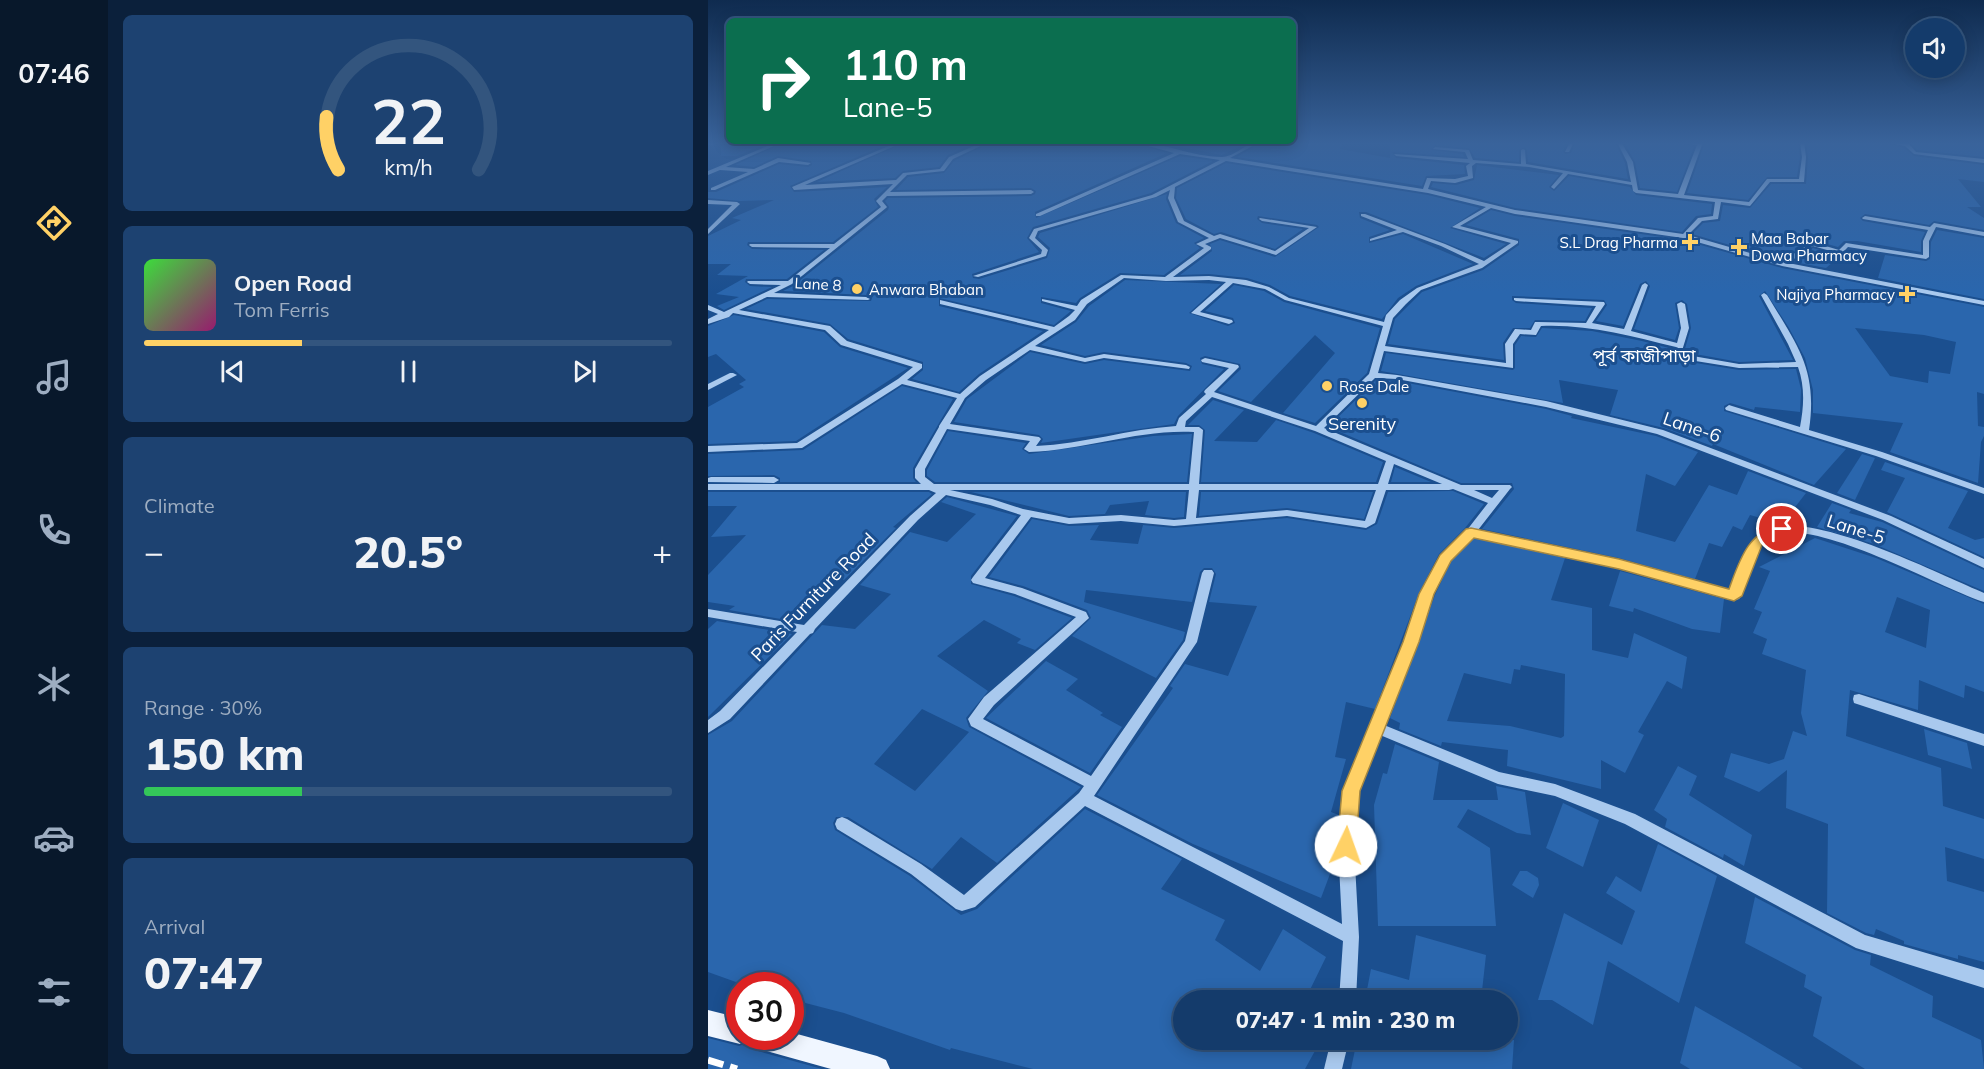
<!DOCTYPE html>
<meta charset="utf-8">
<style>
:root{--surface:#143b6b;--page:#1d4271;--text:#f1f3f6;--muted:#9dadc1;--line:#33557e;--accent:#ffd166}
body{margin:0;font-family:Mulish,"Noto Sans Bengali",sans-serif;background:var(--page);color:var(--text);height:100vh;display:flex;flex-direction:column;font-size:22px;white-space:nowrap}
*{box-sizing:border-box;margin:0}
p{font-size:20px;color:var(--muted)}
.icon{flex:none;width:33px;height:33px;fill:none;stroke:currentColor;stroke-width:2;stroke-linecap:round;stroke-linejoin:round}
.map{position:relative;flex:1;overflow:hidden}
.drawer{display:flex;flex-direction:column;gap:15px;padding:15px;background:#0b203b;width:600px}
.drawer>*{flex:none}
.top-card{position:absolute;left:18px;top:18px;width:570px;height:126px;border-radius:9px;box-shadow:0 3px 15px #0003,0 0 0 2px var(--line);background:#0b6e4f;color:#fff;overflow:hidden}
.tools{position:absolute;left:1197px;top:18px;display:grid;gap:12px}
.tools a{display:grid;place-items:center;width:60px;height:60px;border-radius:50%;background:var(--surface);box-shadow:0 3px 15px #0003,0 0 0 2px var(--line);font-size:30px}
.speed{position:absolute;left:18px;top:972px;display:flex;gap:12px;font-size:30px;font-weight:700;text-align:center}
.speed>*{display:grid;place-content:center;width:78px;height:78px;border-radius:50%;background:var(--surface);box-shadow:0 3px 15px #0003,0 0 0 2px var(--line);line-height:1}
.speed .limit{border:9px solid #d22;background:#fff;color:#111}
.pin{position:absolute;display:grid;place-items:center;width:51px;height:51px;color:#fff;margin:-26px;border:3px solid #fff;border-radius:50%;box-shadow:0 2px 6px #0007}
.me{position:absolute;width:66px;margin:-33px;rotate:3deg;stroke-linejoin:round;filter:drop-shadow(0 0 4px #0008)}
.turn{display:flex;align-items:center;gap:21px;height:126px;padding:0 18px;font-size:27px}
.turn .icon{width:78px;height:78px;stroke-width:2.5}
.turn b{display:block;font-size:42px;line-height:51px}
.big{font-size:45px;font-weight:800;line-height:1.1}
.drawer .widget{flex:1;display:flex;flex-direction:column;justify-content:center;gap:9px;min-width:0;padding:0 21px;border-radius:9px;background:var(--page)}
.drawer .dial{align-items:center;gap:0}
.dial svg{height:156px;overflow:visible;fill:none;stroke:var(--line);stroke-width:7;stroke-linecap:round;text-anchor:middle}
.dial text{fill:var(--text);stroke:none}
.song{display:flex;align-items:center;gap:18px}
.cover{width:72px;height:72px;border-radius:9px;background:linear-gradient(135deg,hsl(120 70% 55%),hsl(320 70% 35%))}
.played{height:6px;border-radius:3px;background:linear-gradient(90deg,var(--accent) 30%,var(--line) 30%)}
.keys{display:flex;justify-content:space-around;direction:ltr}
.heat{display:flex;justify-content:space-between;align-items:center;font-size:33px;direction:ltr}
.charge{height:9px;border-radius:4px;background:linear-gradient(90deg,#34c759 30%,var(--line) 0)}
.trip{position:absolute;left:465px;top:990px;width:345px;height:60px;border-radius:30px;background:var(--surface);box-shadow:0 3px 15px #0003,0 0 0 2px var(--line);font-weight:800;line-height:60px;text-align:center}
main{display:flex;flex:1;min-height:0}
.tabs{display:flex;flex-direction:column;width:108px;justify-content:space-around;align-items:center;background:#08182b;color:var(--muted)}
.tabs .icon{width:42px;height:42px}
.tabs .active{color:var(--accent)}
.tabs b{font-size:27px;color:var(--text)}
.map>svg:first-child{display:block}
</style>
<main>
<nav class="tabs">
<b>07:46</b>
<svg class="icon active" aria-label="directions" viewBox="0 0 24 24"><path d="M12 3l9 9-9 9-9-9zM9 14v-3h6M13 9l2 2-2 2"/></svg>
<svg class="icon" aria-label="music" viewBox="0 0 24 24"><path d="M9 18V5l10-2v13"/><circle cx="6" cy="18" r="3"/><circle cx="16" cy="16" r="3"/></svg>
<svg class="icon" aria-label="phone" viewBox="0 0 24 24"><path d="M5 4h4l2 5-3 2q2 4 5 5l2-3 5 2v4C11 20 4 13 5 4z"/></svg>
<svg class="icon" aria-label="climate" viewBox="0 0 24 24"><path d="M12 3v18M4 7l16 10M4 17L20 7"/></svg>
<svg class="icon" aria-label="car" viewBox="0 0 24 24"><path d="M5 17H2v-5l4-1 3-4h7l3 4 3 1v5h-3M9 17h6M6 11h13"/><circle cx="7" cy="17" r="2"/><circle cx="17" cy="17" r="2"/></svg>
<svg class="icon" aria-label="filters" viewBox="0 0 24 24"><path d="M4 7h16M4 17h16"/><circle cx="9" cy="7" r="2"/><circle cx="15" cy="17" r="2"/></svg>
</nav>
<section class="drawer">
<div class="widget dial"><svg viewBox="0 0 100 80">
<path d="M14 69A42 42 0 1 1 86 69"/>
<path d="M14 69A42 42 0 0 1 8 42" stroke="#ffd166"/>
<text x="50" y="56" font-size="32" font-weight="700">22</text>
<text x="50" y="72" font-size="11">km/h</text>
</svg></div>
<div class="widget">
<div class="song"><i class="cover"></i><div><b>Open Road</b><p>Tom Ferris</p></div></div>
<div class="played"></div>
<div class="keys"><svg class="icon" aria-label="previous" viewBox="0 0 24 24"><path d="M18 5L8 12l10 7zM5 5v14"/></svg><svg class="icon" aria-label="pause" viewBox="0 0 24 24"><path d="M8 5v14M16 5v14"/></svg><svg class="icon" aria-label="next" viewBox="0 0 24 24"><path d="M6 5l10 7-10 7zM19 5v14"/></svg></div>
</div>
<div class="widget"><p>Climate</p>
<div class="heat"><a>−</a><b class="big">20.5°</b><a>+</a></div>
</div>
<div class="widget"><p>Range · 30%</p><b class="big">150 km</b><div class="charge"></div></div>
<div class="widget"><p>Arrival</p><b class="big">07:47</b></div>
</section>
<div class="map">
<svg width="1276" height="1069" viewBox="0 0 1276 1069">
<rect width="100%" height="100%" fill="#1b4f8f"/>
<!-- building -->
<g fill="#2a66ad" fill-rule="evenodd">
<polygon points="63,142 29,156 13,156 13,146"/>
<polygon points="77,142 184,142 82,186 86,192 179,187 166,199 170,207 125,242 40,242 39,245 44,249 116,250 79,279 38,279 37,282 42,286 64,287 16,310 9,306 31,297 8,294 40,276 9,275 23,264 0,264 0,236 33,220 24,218 66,200 32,201 0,198 0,192 8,192 71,164 100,167 104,165 103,161 70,156 46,167 27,165"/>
<polygon points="198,142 269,142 240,155 231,167 195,171 187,178 109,182"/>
<polygon points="283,142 424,142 459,153 327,212 328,218 472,156 505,161 443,193 325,227 319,238 331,252 264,274 265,278 271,279 339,258 342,248 330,237 332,233 459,194 458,199 468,223 496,238 486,243 492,248 456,275 412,273 372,298 368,303 333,297 333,303 363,311 346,325 231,298 231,306 335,331 271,374 251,392 204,379 215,370 215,362 140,339 122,324 38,309 59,299 163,301 164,298 158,295 75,291 85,286 180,210 181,207 177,201 180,198 323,196 327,194 328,191 323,188 188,190 200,177 236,173 246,161"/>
<polygon points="448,142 541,142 514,155"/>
<polygon points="554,142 635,142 632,149 682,158 682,142 859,142 855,151 857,154 863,153 868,142 907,142 917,163 920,179 820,162 819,150 816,147 811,150 811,162 767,158 761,148 727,145 723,150 755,154 756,157 684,152 688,158 756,165 757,174 718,176 714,186 529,157"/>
<polygon points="916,142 968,142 986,147 969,192 932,188 927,162"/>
<polygon points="997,142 1090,142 1092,157 1089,177 1059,177 1040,200 979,193"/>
<polygon points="1098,142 1177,143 1196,148 1206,156 1276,165 1276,182 1250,179 1273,207 1259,207 1276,218 1276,230 1226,221 1221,225 1157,214 1152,218 1155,221 1217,232 1213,241 1213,252 1149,241 1136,241 1130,247 1105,240 1073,260 984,234 995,223 1012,221 1015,205 1042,208 1063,184 1098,184 1100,157"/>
<polygon points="1202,142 1276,142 1276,157 1209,150"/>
<polygon points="518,163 720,195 772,208 742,228 798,244 776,258 658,212 651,212 652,218 682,230 661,237 661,243 695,234 765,264 708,286 690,298 674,319 582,296 562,285 539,278 501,274 472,275 504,251 502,244 512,240 567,257 611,227 609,225 550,216 549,219 554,223 595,229 567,249 513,232 506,234 478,219 468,198 469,188"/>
<polygon points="769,165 851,175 841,187 846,191 861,176 922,187 928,195 1004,204 1003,214 988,216 974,232 807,208 723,187 725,183 748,185 766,180"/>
<path d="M783 210 807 216 975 240 1074 268 1276 307V394L1269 392 1270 426 1276 427V436L1273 442 1270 483 1182 452 1195 423 1105 413V390L1097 358 1081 328 1057 291 1051 296 1085 360 1031 362 976 352 983 328 979 304 974 300 967 303 971 328 967 340 926 329 942 286 938 281 932 284 915 326 888 321 899 305 896 300 804 296V300L808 303 884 308 877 321 827 320 822 328H805L795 343 796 360 680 344 687 319 714 292 775 270 811 245V239L758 225ZM1147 328 1216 335 1248 342 1242 374 1221 371 1220 383 1182 376Z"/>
<polygon points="1229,230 1276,238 1276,299 1170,278 1177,255 1218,261 1222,259 1223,242"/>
<polygon points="1105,248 1132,256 1118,268 1086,262"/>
<polygon points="417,280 513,284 481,313 520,326 527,323 525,318 497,311 526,285 556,291 576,302 672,328 659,373 607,423 575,413 627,353 607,335 543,402 510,391 533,369 532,364 497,356 492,358 494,364 516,369 470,416 466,424 333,443 335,439 331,435 246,422 259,399 322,352 377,364 396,360 482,371 484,366 478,363 396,352 377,356 333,345 368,322 381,306"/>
<polygon points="26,315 116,332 132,347 200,368 88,441 0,444 0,407 36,387 31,384 38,380 8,354 0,357 0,326"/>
<polygon points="834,328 884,331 934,341 965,349 963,357 969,360 1031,370 1088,369 1093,389 1092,412 1047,407 1046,410 1022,403 1016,406 1016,411 1138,449 1106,485 1005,444 1004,446 956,428 902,415 910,390 851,380 855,403 673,371 678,353 805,370 807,368 807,345 813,336 828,337"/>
<polygon points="668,380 689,381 838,409 864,416 863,418 948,436 990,452 967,486 938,474 928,531 967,542 1001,485 1029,495 1040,471 1098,493 1074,524 1042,515 1034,530 1025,526 1014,547 1001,543 987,579 911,558 774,529 806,489 804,483 753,483 620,427"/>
<polygon points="194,386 245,399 205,468 205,478 208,482 72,482 72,478 66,475 0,476 0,454 95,450"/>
<polygon points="505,400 536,410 506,441 549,442 568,420 606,433 675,462 668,482 493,482 497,430 491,425 480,425"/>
<polygon points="240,431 318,443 314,449 321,454 445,436 484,434 479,482 227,482 219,476 219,470"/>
<polygon points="1154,454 1167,458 1147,500 1129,493"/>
<polygon points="1177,462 1260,491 1240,528 1267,540 1276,538 1276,557 1179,512 1197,478 1173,470"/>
<polygon points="687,467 723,482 683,482"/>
<polygon points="745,491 776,504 757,528 731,554 711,593 667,709 638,702 627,757 638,759 623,812 631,815 628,845 624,856 628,858 613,898 485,844 389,795 465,688 462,686 477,664 520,676 549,606 501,602 508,574 504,568 496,568 492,572 484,602 378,590 376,602 477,632 475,640 448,678 364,636 383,618 379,610 315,586 281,577 324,519 361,526 391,525 382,540 430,544 435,525 466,528 579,518 658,530 669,524 680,492"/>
<polygon points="0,492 221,492 224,494 185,527 188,528 136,580 132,579 90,622 21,610 27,606 0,602 0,575 38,535 3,537 29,506 0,506"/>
<polygon points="263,492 478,492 476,517 466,518 437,515 441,501 402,505 397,514 361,516"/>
<polygon points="493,492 665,492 656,519 579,508 491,516"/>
<path d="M239 497 309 516 263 576V584L306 596 364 618 327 650 309 643 313 639 276 620 229 656 280 691 258 718 261 727 373 787 289 863 253 837 224 869 140 817H128L125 823 127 830 202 876 253 915 269 909 377 809 474 859 453 889 517 920 507 940 552 971 575 929 618 957 597 1000H476V1040H613L597 1069H325L243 1048 242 1050 136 1013 82 999V986H39L0 972V735L24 721 114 625 147 629 183 594 152 585 202 532 239 542 268 514 233 502ZM214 709 261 732 207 791 166 764Z"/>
<polygon points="1124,503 1143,510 1141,513 1174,522 1276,570 1276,591 1166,544 1109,527"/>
<path d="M766 538 857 558 843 600 884 608V650L920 658 926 633 979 657 974 689 959 681 930 732 936 735 917 773 893 760V789L799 766 800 750 734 742 733 746 691 729 692 723 682 718 727 595 743 561ZM813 665 857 674 856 736 853 738 802 726 739 721 756 673 803 684 806 669 812 670Z"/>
<path d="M1107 538 1168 558 1276 604V692L1257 685 1256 698 1211 680 1210 710 1142 690 1138 736 1233 768 1235 806 1276 819V859L1237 847 1239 881 1276 892V962L1250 955V959L1196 944V941L1168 929 1166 935 1158 933 1119 913 1120 824 1078 808 1079 770 1051 792 1016 777 1023 753 1061 764 1076 759 1085 731 1099 736 1093 713 1098 670 1054 654 1059 639 1045 633 1054 612 1046 609 1062 571 1051 567ZM1189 597 1222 610 1218 648 1177 632Z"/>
<polygon points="912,571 1016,599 1012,633 984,629 926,608 925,612 901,606"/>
<polygon points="9,621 84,634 0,717 0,629"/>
<polygon points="338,661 370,679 358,690 395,713 392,715 414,727 382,773 278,718"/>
<polygon points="1216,729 1259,743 1264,769 1220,755"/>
<polygon points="687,744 731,762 725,800 790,800 788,786 817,792 823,835 809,833 760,809 749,827 782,848 788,926 670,926 666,805 675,773 679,774"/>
<polygon points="970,766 989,776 981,795 1044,835 1036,866 1016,854 1015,858 957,827 959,819 946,810"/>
<polygon points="855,803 891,820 875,867 838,848"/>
<polygon points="950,844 1009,876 971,1003 900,961 885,1025 844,1000 830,1000 856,913 914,945 927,911 898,893 908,876 933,892"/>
<polygon points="812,871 819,871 830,878 831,885 825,898 804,885"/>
<polygon points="1047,897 1147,950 1163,955 1162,965 1225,996 1224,1017 1273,1040 1276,1069 1157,1069 1105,1036 1114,997 1096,987 1098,975 1037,943"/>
<polygon points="708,935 778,955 773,1000 657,1000 663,969 701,980"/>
<polygon points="987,1006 1038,1035 1095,1069 982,1069 972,1063"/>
<polygon points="0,1038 31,1046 39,1043 50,1051 114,1069 0,1069"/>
<polygon points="649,1040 806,1040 804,1069 643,1069"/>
</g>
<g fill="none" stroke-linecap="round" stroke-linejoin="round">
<!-- minor -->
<g fill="#a9c9ee" fill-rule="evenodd">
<polygon points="18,142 16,143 0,145 0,143"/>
<polygon points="69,142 75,142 18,167 46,169 70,158 103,163 100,165 71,162 7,190 3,190 3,188 40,172 12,170 0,175 0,171"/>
<path d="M190 142H196L97 185 188 180 195 173 232 169 241 157 275 142H281L245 159 236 171 199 175 182 192 323 190 326 192 323 194 179 196 174 201 179 207 178 208 84 284 66 293 158 297 162 299 160 300 59 297 31 310 122 326 139 341 214 364V368L199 380 252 394 272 376 341 330 232 304V300L346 327 361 316 367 310 334 301V299L369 306 373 300 413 275 457 277 496 248 488 244 501 238 470 222 460 198 462 190 448 197 330 231 327 238 340 250 338 256 270 277 265 276 333 254 334 250 321 238 326 229 444 195 512 160 472 154 332 216H328V214L466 153 426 142C455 142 484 157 514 157 527 157 538 142 552 142L522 158 715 189 719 178 747 179 760 176 758 166 762 163 688 156 686 154 760 159 757 152 725 149 727 147 761 150 765 160 813 164V150L815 149 817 150 818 164 923 182 919 162 909 142H913L925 162 930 190 970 194 989 145 970 142H995L976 195 1041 202 1059 179H1091L1094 157 1092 142H1096L1098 157 1096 182H1062L1042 206 1013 202 1010 219 994 221 980 235 1073 262 1104 242 1131 250 1138 243 1215 255V241L1220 230 1155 219 1154 218 1157 216 1222 227 1226 223 1276 232V236L1228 227 1221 241V257L1218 259 1140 247 1133 254 1105 246 1080 263 1276 301V305L1074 266 975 238 807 214 783 208 752 226 810 241V243L774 268 713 290 698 304 685 318 677 346 798 363 797 344 807 329 823 330 827 322H830L878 323 888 306 808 301 806 300V298L896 302 897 304 884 323 916 329 934 285 937 283 940 285 923 331 969 343 973 328 969 304 973 302 977 304 981 328 973 354 1031 364 1088 362 1080 344 1053 295 1056 293 1059 295C1089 345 1110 369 1101 430L1174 452 1276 488V494L1168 456 1018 410 1017 408 1021 405 1024 406 1092 427C1096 406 1097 387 1090 367L1031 368 969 358 965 356 968 347C922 336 880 324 833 326L828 335 812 334 805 344V368L676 351 670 373 689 375 838 401 955 430 1183 516 1276 559V568L1175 520 949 434 838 407 689 379 667 378 616 428 753 485H802L804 487 802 489 770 530 911 560 1023 591C1029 571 1036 543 1055 531 1098 506 1232 575 1276 593V602C1232 588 1104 515 1063 536 1043 546 1038 577 1033 596L1031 599 1027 600 911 568 765 536 741 560 725 594 709 642 676 725 791 772 847 784 927 814 1157 935 1276 970V988L1148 948 917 824 847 796 790 784 672 735 650 791 646 846 651 937 648 1000H631L635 941 377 806 267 907 254 911 248 909 203 874 129 829 127 824 129 819 134 817 139 819 213 864 256 895 371 793 376 786 263 726 260 719 276 697 368 617 307 594 265 583 263 580 265 577 313 515 282 505 238 495 210 520 107 629 105 633 102 634 22 719 0 733V720L12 711 89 632 0 617V609L96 625 202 516 228 493 221 490H0V484H213L207 478V469L231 427V426L249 398 194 384 94 448 0 452V446L89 443 190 379 205 367 133 345 117 330 25 313 21 317 0 324V319L10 314 0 310V305L16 312 73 285 42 284 39 282 40 281H80L122 248 44 247 41 245 42 244H126L173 207 168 201 185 184 86 190 84 187ZM518 161 720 193 778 207 744 227 803 243 776 261 737 244 657 214H653V216L689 230 662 239V241L695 232 733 246 771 264 709 288 692 300 678 315 676 322 581 298 561 287 538 280 501 276 465 277 503 249V247L497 244 512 238 568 255 609 227 552 218 551 219 554 221 601 228 567 251 512 234 506 236 476 221 466 198 467 187ZM768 163 821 167 855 173 843 187 846 189 860 174 924 185 925 191 928 193 1007 202 1005 216 990 218 975 234 807 210 720 189 723 181 747 183 765 178 764 166ZM416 278 458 281 501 280 518 282 483 313 521 324 525 322 524 320 492 312 525 283 557 289 577 300 675 326 661 374 608 426 506 392 531 367 530 365 497 358 493 360 494 362 521 368 497 390 496 392 498 394 471 418 468 426C421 429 375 444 328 446L333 439 331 437 242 424 257 398 278 380 322 350 377 362 396 358 481 369 482 367 478 365 396 354 377 358 327 346 367 320 379 304ZM504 397 607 431 678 461 670 484H491L495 430 491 427H477L478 421ZM239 429 322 441 316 449 321 452C377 450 431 429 486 432L481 484H226L217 477V469ZM686 464 734 484H680ZM745 489 780 503 759 530 733 555 713 594 697 642 636 791 630 846 634 924 386 796 489 642 506 573 504 570H496L494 573 477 641 383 776 275 719 286 705 381 618 378 612 314 588 277 578 323 517 361 524 413 521 466 526 579 516 658 528 667 523 678 490H741ZM242 490H481L478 519 466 520 413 515 361 518 315 509 284 499ZM491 490H668L657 521 579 510 488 518ZM766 490H791L784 498Z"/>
<polygon points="862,142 866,142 861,152 857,152"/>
<polygon points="1179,142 1201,144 1208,152 1276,159 1276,163 1206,154 1197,146"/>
<polygon points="0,200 29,202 32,204 0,234 0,229 24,205 0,204"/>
<polygon points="22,373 25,373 29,375 0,390 0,384"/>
<polygon points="3,477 66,477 71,480 66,483 0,482 0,478"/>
<polygon points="1151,694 1276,734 1276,746 1146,703 1145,699 1146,695"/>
<polygon points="623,1040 641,1040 634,1069 616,1069"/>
</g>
<!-- major -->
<polygon fill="#f0f6ff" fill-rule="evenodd" points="0,1010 32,1018 32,1036 82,1036 82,1032 169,1056 178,1060 182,1069 123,1069 51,1049 42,1045 40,1040 32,1044 0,1036"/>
<!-- rail -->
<polyline stroke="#fff" stroke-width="7" stroke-dasharray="16 7" stroke-linecap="butt" points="0,1060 29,1069"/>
</g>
<!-- sky -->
<linearGradient id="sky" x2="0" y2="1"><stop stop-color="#0f2b4f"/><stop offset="0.49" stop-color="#39639b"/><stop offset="1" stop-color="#39639b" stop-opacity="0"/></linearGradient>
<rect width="1276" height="292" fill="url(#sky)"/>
<!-- route -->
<path fill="#ffd166" stroke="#a68842" stroke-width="1.5" d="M1074 525 1081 529 1054 545 1034 596 1026 601 911 569 766 538 743 561 726 594 711 642 652 791 648 846 645 852 638 855 631 852 629 846 634 791 695 642 711 594 732 555 758 529 763 528 911 559 1021 589C1032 559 1040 531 1074 525Z"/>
<!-- markers -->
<g fill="#ffd166" stroke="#1b4f8f" stroke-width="2">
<path d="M979 233h6v6h6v6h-6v6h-6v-6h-6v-6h6z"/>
<path d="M1028 238h6v6h6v6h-6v6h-6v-6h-6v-6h6z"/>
<circle cx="149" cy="289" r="6"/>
<path d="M1196 285h6v6h6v6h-6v6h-6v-6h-6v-6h6z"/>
<circle cx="619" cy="386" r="6"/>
<circle cx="654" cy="403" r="6"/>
</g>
<g text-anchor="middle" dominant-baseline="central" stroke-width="6" stroke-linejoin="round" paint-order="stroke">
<!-- far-poi labels -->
<g font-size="15" fill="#fff" stroke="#1b4f8f" text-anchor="start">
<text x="1043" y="238">Maa Babar<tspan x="1043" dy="17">Dowa Pharmacy</tspan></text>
<text x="970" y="242" text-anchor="end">S.L Drag Pharma</text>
<text x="161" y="289">Anwara Bhaban</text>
<text x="1187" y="294" text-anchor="end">Najiya Pharmacy</text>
<text x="631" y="386">Rose Dale</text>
</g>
<!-- far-street labels -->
<g font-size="15" fill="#fff" stroke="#1b4f8f">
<text transform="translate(110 284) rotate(3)">Lane 8</text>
</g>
<!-- far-quarter labels -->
<g font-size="18" fill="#fff" stroke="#1b4f8f">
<text x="936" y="355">পূর্ব কাজীপাড়া</text>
</g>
<!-- poi labels -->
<g font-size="18" fill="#fff" stroke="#1b4f8f">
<text x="654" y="423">Serenity</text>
</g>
<!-- street labels -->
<g font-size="18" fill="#fff" stroke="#1b4f8f">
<text transform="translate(984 427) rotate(19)">Lane-6</text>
<text transform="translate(1148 529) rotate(18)">Lane-5</text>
<text transform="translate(105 597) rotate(-46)">Paris Furniture Road</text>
</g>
</g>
</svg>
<div class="tools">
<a><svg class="icon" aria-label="sound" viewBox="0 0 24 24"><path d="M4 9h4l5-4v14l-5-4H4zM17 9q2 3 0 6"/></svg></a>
</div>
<div class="speed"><div class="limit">30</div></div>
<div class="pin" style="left:1074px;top:529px;background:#d93025"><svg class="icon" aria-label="arrive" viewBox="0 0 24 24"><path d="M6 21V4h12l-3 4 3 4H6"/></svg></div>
<svg class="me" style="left:638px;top:846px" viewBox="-20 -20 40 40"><circle r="19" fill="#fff"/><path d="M0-13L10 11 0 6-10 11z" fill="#ffd166"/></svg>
<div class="trip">07:47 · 1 min · 230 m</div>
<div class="top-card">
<div class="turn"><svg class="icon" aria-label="right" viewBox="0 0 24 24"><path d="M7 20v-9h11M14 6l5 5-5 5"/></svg><div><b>110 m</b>Lane-5</div></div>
</div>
</div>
</main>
